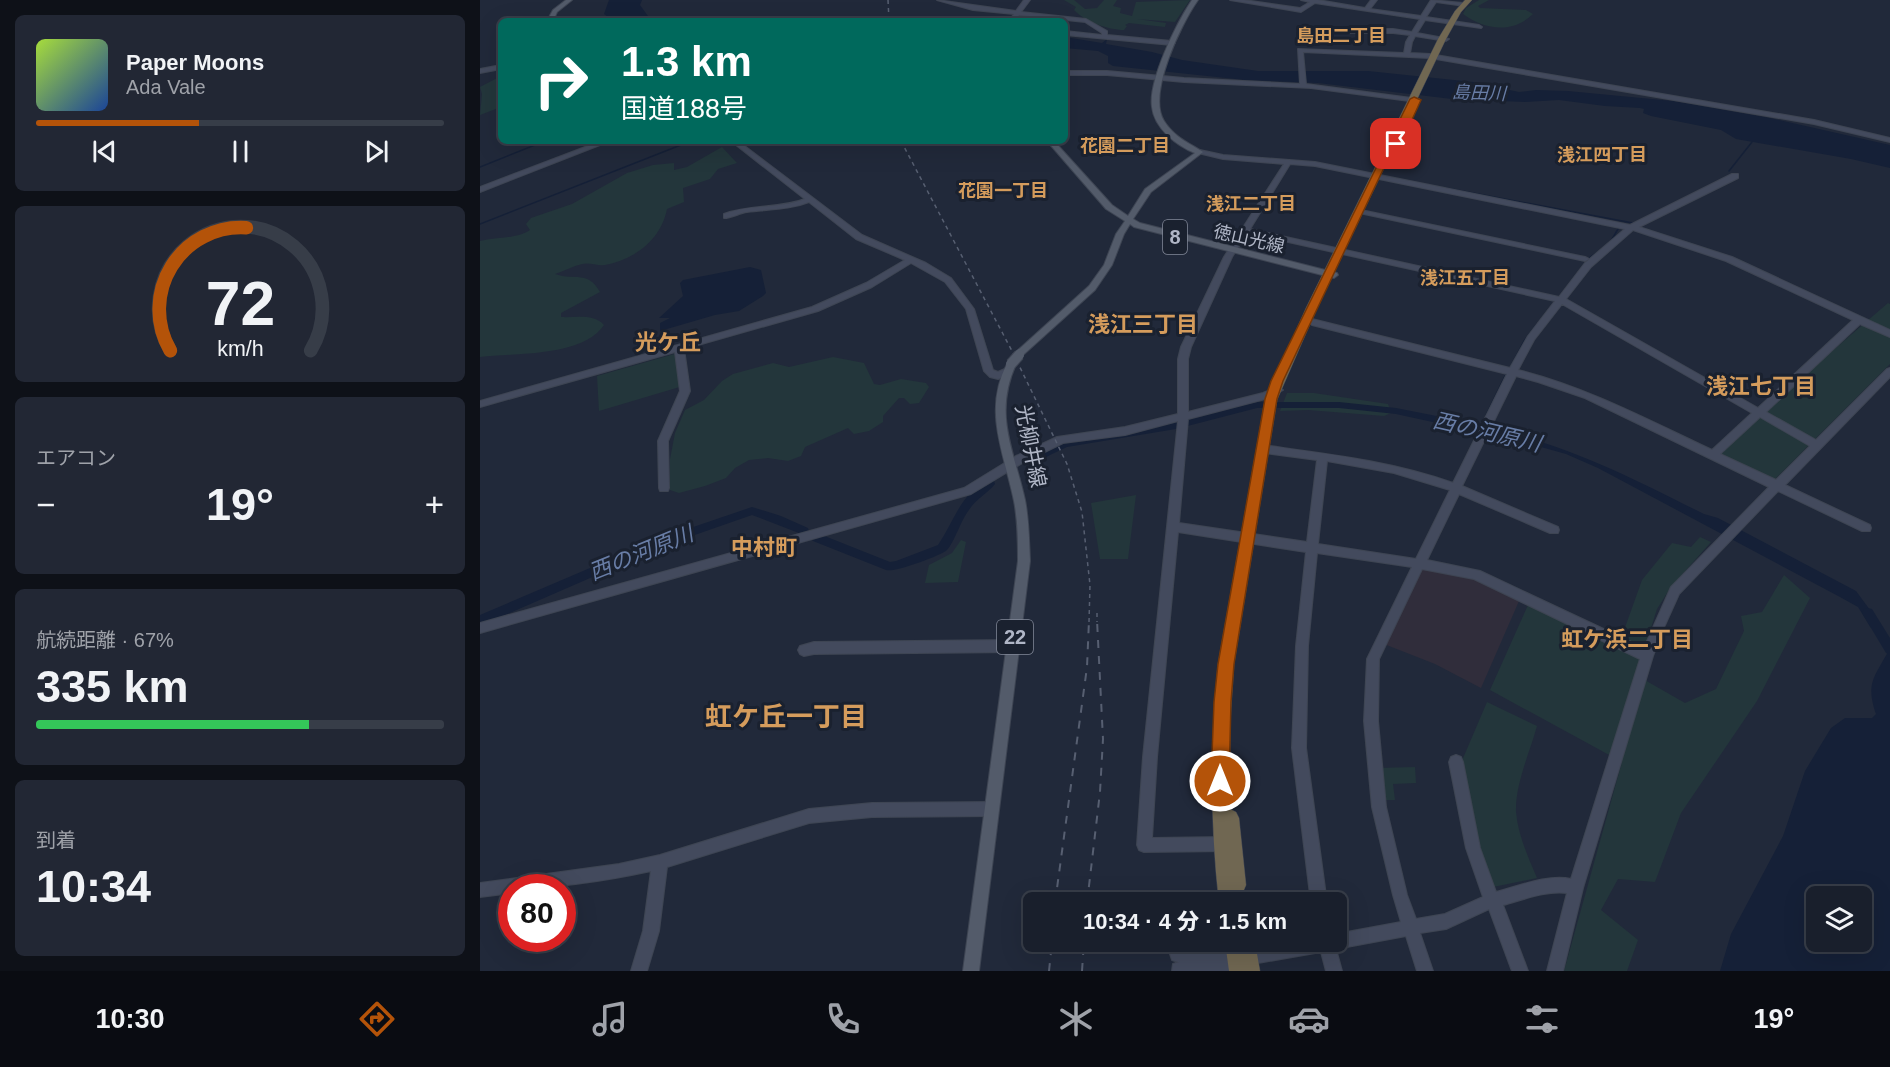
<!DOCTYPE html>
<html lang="ja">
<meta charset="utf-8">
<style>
:root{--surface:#191f2c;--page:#222734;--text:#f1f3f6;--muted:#9fa2a9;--line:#373d48;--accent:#b45309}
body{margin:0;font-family:Helvetica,"Noto Sans JP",sans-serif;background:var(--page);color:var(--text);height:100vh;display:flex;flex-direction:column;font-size:22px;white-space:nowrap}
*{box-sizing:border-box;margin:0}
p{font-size:20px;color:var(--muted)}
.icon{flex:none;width:33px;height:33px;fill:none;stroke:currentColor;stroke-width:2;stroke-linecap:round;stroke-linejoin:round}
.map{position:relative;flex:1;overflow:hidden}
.panel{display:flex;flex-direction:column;gap:15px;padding:15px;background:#0e1118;width:480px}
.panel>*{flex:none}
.guide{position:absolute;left:18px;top:18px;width:570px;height:126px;border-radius:9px;box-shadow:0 6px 24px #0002,0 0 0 2px var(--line);background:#00695c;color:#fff;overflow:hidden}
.buttons{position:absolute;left:1326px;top:886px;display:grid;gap:12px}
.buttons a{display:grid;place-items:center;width:66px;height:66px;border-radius:9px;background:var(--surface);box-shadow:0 6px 24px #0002,0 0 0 2px var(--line);font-size:30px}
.speed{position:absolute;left:18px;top:874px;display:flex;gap:12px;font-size:30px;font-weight:700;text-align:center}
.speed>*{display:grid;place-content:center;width:78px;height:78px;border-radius:50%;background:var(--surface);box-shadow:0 6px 24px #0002,0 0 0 2px var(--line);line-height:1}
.speed .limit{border:9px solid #d22;background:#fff;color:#111}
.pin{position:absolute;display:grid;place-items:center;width:51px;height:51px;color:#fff;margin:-26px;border-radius:12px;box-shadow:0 3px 9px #0006}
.me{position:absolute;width:66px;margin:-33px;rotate:0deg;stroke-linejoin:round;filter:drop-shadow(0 0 4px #0008)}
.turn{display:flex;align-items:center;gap:21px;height:126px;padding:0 24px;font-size:27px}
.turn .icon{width:78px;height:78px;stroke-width:2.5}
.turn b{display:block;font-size:42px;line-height:51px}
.big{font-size:45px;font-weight:800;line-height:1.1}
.panel .card{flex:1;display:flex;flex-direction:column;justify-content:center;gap:9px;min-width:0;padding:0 21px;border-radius:9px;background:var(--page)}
.panel .dial{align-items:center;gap:0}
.dial svg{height:156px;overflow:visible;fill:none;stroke:var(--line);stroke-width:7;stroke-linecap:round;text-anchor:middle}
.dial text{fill:var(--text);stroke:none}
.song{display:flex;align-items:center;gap:18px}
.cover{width:72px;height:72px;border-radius:9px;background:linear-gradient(135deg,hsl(80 70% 55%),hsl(220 70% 35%))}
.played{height:6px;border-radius:3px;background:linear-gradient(90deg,var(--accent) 40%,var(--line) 40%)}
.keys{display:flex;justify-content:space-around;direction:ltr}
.heat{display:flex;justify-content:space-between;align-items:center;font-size:33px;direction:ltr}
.charge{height:9px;border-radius:4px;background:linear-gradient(90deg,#34c759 67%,var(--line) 0)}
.trip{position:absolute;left:543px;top:892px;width:324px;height:60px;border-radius:9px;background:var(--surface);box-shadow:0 6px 24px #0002,0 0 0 2px var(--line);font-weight:800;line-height:60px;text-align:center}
.menu{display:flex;height:96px;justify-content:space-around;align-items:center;background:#0a0c12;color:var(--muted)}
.menu .icon{width:42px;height:42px}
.menu .current{color:var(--accent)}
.menu b{font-size:27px;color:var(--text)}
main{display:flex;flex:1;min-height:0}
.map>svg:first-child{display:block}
</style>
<main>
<section class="panel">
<div class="card">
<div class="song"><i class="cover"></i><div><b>Paper Moons</b><p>Ada Vale</p></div></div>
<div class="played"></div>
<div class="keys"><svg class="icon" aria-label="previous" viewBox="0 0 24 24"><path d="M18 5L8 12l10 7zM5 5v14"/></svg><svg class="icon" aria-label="pause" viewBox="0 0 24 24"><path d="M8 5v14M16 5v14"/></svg><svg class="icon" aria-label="next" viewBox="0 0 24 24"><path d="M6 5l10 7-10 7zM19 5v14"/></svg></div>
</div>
<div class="card dial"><svg viewBox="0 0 100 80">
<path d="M14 69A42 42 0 1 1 86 69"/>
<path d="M14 69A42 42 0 0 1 53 6" stroke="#b45309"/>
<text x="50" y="56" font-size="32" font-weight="700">72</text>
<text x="50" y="72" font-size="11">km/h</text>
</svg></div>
<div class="card"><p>エアコン</p>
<div class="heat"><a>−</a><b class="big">19°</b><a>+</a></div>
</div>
<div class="card"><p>航続距離 · 67%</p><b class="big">335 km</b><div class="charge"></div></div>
<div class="card"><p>到着</p><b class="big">10:34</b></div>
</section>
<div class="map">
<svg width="1410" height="971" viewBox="0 0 1410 971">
<rect width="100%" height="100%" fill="#21293a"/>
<!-- medical -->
<polygon fill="#302d3b" points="945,567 996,577 1036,597 1039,601 1001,688 955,664 904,644 940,570"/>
<!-- green -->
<g fill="#23363b">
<path d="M584 0H594L605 9 617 8 624 0H637L633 6 641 8 640 13 652 16 656 2 710 0 695 22 657 19 686 23 685 27 649 23 645 25 647 26 644 30C628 30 604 21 594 10L596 7Z"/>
<path d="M999 0H1019H1009L998 6 1000 8 1046 10 1053 14C1032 34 1005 30 983 14L986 8Z"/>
<polygon points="21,76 21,107 0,115 2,94 0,87"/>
<path d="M242 147 257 163 238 169 230 179 203 188 204 202 187 209C181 240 155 259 125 265 117 266 109 262 102 264 93 266 84 271 75 274 95 281 108 270 120 292L81 313V317C95 318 113 313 124 325 103 357 34 353 0 357V241C16 237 37 239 50 230L46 224 51 218 92 204 147 173 173 165 194 163V170L207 167Z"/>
<polygon points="1408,303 1410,304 1410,364 1295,479 1241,454 1322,377"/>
<polygon points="198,353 203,386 119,411 117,376"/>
<polygon points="353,357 384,363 394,384 400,385 421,379 446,383 449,387 439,403 430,404 424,398 419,398 403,416 403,422 389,431 374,434 368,428 325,447 321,456 308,461 288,458 269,460 255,468 246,478 225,486 199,493 190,490 190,459 195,433 205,410 224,400 242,381 253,374 293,363 309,367"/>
<polygon points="807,393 834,393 908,404 911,413 904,416 828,410 800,411"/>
<polygon points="656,495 648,559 620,559 611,503"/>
<polygon points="1220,537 1231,542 1191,587 1177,609 1156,675 1205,703 1236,689 1264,631 1261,616 1282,612 1304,575 1330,598 1277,701 1201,813 1175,882 1138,879 1121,910 1158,940 1147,971 1084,971 1142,762 1010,690 1048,605 1138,647 1162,580 1192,543 1211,547"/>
<polygon points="481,540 486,542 478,582 445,583 449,565 472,553"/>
<path d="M1007 702 1057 726C1050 752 1035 784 1036 812 1038 835 1048 857 1057 878L1013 887 1000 854 981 763Z"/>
<polygon points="935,767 936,783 913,784 915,800 904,800 897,768"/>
</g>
<!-- water -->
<g fill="#152037" fill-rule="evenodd">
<polygon points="129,0 162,0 160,5 168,16 175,21 133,21 124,14"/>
<polygon points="585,37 622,43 627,39 626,44 672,52 702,60 778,71 888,71 993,82 1039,92 1056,90 1088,91 1193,101 1290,118 1410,145 1410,168 1371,159 1256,139 1241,130 1171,116 1163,113 1164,109 1160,108 1125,106 1079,100 1045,102 972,99 838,83 765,80 633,66 628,63 628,56 618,51 585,48"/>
<polygon points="270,267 281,270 286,293 283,296 259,311 235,315 180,331 180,323 190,318 179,318 203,296 200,283 203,280"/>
<path d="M1009 428C1089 445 1152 478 1224 514L1238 518 1376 591 1393 614 1395 624 1391 628 1378 607 1360 597 1118 468 1086 454 1008 432Z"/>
<path d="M1410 648V971H1240L1251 934 1303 836 1325 771 1351 728 1365 718H1392L1396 714C1385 682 1395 677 1410 648ZM1336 897H1382V942H1336Z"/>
</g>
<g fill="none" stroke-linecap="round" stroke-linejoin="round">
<!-- stream -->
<g stroke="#152037" stroke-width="1.5">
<polyline points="585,53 590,47"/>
<polyline points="16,70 21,69"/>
<polyline points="0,167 65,141"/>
<polyline points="1249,171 1272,142"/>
<polyline points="966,188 1153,223"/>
<polyline points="0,224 211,141"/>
<polyline points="1131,241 1138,229"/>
<polyline points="1109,258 1121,250"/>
<polyline points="1030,368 1044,341 1057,324"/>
<polyline points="1006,415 1026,374"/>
</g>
<!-- river -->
<g fill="#152037" fill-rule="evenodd">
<path d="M777 402H859L916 408 1012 427 1017 431 1012 435 916 414 859 408H777L696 429 587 447 570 455 551 466 546 462C568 434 660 429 696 421 723 416 750 408 777 402Z"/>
<path d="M510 480 514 481 515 484C508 493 496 499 489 510 481 520 474 543 467 550 460 556 414 573 406 570L333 541 331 538 333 535 337 533 410 562 416 561 458 545C474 522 481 491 510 480Z"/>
<polygon points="272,507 301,516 328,528 329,531 328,534 324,535 272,515 186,545 0,626 0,615 178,539"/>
<polygon points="1388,608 1392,609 1410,638 1410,655 1406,653 1382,613 1384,609"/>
</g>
<defs>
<g id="secondary">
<polygon points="457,0 536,11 544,0 550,0 541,12 606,19 627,31 627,35 692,41 695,43 692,45 585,35 585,31 622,35 622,33 605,22 539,15 535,21 529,21 534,14 493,10"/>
<polygon points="750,0 764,0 820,8 830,2 821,0 838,0 885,8 891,0 897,0 890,9 941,16 951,0 983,3 985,6 956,2 946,17 999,25 1002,27 1001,28 945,20 937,33 969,39 966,41 935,36 932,42 930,53 950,54 1334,120 1410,138 1410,142 1334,124 950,58 823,52 826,84 939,99 940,100 937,102 831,88 704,82 627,75 585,75 585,71 627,71 704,78 820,84 818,49 924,53 926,42 930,35 913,33 820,33 817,31 818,30 913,29 932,32 940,19 835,3 821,12"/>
<polygon points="21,65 21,69 0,73 0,69"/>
<polygon points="121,141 130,141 0,192 0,187"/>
<path d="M251 141H258L382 235 446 263 471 278 494 309 513 370 518 372 527 368 530 369 532 371 526 376 518 379 510 377 504 371 486 309 465 282 431 263 392 287 338 311 204 349 210 391 188 441 189 488 188 491H180L179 488 178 441 200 391 195 352 0 407V401L332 307 386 283 425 260 376 239 329 202C309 210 288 209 267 212 259 213 252 218 244 218V214C270 204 299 209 325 199Z"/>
<path d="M720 150 743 155 835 162 1150 225 1252 174H1258V178L1159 227 1252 257 1410 330V337L1380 324 1286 412 1336 440 1407 369 1410 368V377L1305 485 1390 525 1391 528 1390 531H1382L1298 491 1199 594 1185 625 1173 656 1103 888 1083 971H1067L1087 893C1067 890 1042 900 1023 905L1048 971H1032L1009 909 966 929 940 933 953 971H937L926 936 856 949 862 971H846L841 952 761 966 757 971H692L693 964 699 962 745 961 698 962 692 960 690 954 692 948 698 946 745 944 758 951 812 942H856V934L921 922 913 895 892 807 884 721 887 659 932 567 837 553 828 646 826 748 847 903H831L812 748 816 646 826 552 698 532 677 757 672 838 747 837 752 839 754 844 752 849 747 851 664 852 659 850 657 845 663 757 698 421 645 435 583 443 544 462 491 494 0 633V623L484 488 536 456 577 437 645 427 698 414V359L701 347 744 257 804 164 743 159 718 153V151ZM810 164 835 166 1145 229 1105 263 1079 297 770 229ZM1153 230 1246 261 1373 320 1278 408 1086 299 1111 267ZM767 233 1075 301 1048 336 1030 368 832 319 828 322 832 325 1027 374 973 483C911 461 847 454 782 445L777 449 778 452 837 460 827 542 699 523 708 419 789 398 803 390 798 387 783 393 708 412V359L711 347 752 257ZM1082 304 1272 413 1232 450C1168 420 1106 387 1038 370L1054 340ZM1036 376 1058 382 1105 398 1289 487 1191 587 1164 648 1000 571 947 560 979 494 1070 533H1078L1079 530 1078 527 982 486ZM1280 417 1330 446 1296 480 1240 454ZM847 461 914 473 970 490 936 559 838 544ZM942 569 994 579 1160 659 1091 879C1068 874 1039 886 1016 892L1000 848 983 762 981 757 976 755 971 757 969 762 986 848 1003 897 965 914 936 919 927 895 906 807 898 721 899 659Z"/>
<polygon points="881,210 1105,257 1109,259 1105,261 884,214 880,212"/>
<polygon points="534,640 538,642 540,646 538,650 534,652 334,654 324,656 320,654 318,650 320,646 334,642"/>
<path d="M512 802 517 804 519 809 517 814 512 816 392 817 329 823 187 867 179 931 167 971H151L163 931 171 871C125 881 79 888 32 888V893L0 897V883L139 864 180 855 329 809 392 803Z"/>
</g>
<g id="primary">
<polygon points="86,0 92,0 77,12 73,21 67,21 73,10"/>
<path d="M712 0H718C701 24 667 94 684 121 694 137 709 143 723 152L671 192 653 219 660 223 857 273 858 275 854 278 654 227 650 224 644 234 632 265 615 290 543 355H537L535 353 537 351 609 286 624 265 636 234 645 221 626 209 567 141H574L632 205 648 216 665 189 715 153C697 146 674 128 672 107 668 81 697 22 712 0Z"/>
<path d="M531 361 536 364C513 415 534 450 545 500 549 520 549 541 550 561L499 971H483L538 561C538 541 538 521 534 501 524 452 502 410 528 362Z"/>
</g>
<g id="highway">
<path d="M985 0H992L981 12 966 39 837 308 797 400 754 664 750 724V809L756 812 759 818 766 885 763 892 757 894 759 903H739C730 823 730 744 738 664L785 400 826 308 958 39 975 11Z"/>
<polygon points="745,942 775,942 780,971 749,971"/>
</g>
</defs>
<!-- secondary casing -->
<use href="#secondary" stroke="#3e4553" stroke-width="2"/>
<!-- primary casing -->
<use href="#primary" stroke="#3e4553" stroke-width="2"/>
<!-- highway casing -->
<use href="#highway" stroke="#3d4352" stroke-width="1"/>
<!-- secondary -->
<use href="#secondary" fill="#434a5d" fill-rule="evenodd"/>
<!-- primary -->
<use href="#primary" fill="#535b6a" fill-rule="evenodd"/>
<!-- highway -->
<use href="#highway" fill="#706752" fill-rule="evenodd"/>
<!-- rail-far1 -->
<g stroke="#575f71" stroke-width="1.5" stroke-dasharray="4 4" stroke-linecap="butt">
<polyline points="408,0 409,21"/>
<polyline points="421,141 532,351 587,464 602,512 610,585 609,622"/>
<polyline points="617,613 617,622"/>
</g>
<!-- rail -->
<g stroke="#575f71" stroke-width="2" stroke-dasharray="8 8" stroke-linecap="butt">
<polyline points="575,903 607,667 609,620"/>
<polyline points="607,903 620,792 623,739 617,620"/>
<polyline points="569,971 572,942"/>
<polyline points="602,971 604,942"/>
</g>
<defs>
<polyline id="primary-bridge-far1" points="538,356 540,353"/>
<polyline id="primary-bridge" points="531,364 539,355"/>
</defs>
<!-- primary-bridge-far1 casing -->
<use href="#primary-bridge-far1" stroke="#3e4553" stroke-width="10" stroke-linecap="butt"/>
<!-- primary-bridge casing -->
<use href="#primary-bridge" stroke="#3e4553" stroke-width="12" stroke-linecap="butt"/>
<!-- primary-bridge-far1 -->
<use href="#primary-bridge-far1" stroke="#535b6a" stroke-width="8"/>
<!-- primary-bridge -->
<use href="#primary-bridge" stroke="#535b6a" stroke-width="10"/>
</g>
<!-- route -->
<polygon fill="#b45309" stroke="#753606" stroke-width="1.5" points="934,97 941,100 921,144 915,146 900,176 803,381 797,399 754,664 751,702 749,781 746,787 740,790 734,787 731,781 734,702 738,664 785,399 791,381 930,99"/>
<g text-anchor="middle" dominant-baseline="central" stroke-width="6" stroke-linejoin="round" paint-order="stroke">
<!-- far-neighbourhood labels -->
<g font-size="18" font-weight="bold" fill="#d59c5c" stroke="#1a212f">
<text x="861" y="36">島田二丁目</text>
<text x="645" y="146">花園二丁目</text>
<text x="1122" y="155">浅江四丁目</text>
<text x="523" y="191">花園一丁目</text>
<text x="771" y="204">浅江二丁目</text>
<text x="985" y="278">浅江五丁目</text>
</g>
<!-- far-water labels -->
<g font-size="18" font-style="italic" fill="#687da6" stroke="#1a212f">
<text transform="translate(999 93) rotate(2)">島田川</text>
</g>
<!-- far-street labels -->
<g font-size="18" fill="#b0b6c6" stroke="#1a212f">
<text transform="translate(769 239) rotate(13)">徳山光線</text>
</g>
<!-- shield labels -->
<g fill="#1a212f" stroke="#838999" stroke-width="1.5">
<rect x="683" y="220" width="24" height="34" rx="4.5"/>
<rect x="517" y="620" width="36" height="34" rx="4.5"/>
</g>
<g font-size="20" font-weight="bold" fill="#b0b6c6">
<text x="695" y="237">8</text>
<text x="535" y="637">22</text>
</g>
<!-- street labels -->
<g font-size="21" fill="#b0b6c6" stroke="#1a212f">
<text transform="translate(551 446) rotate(79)">光柳井線</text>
</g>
<!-- neighbourhood labels -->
<g font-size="22" font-weight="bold" fill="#d59c5c" stroke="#1a212f">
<text x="663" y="324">浅江三丁目</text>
<text x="188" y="342">光ケ丘</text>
<text x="1281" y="386">浅江七丁目</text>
<text x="284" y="547">中村町</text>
<text x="1147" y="639">虹ケ浜二丁目</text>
</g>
<!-- water labels -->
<g font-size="22" font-style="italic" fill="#687da6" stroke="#1a212f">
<text transform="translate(1007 432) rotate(13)">西の河原川</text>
<text transform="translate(161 553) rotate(-22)">西の河原川</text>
</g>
<!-- near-neighbourhood labels -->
<g font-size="27" font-weight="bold" fill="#d59c5c" stroke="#1a212f">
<text x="306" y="717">虹ケ丘一丁目</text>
</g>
</g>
</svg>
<div class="buttons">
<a><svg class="icon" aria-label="layers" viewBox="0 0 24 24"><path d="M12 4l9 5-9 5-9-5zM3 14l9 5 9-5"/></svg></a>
</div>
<div class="speed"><div class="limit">80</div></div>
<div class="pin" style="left:916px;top:144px;background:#d93025"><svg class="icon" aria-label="arrive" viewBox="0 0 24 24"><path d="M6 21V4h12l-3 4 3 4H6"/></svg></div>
<svg class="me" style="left:740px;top:781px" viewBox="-20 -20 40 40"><circle r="17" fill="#b45309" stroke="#fff" stroke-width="3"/><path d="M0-11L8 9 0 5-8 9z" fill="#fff"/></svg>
<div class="trip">10:34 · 4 分 · 1.5 km</div>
<div class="guide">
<div class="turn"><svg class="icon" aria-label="right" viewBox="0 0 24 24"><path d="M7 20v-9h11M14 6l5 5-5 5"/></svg><div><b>1.3 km</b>国道188号</div></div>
</div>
</div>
</main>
<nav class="menu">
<b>10:30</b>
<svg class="icon current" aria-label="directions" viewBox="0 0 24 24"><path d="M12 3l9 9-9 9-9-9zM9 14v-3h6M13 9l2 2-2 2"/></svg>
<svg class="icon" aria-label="music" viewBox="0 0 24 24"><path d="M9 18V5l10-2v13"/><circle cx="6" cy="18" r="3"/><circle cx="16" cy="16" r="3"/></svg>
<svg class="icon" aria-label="phone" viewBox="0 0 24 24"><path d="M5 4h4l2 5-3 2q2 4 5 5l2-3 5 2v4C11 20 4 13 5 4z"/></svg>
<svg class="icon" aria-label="climate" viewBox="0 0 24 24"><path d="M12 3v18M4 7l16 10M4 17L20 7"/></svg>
<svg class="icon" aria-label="car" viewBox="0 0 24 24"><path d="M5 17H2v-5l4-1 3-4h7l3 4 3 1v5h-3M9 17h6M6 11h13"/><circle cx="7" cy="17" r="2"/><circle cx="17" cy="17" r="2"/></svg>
<svg class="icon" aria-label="filters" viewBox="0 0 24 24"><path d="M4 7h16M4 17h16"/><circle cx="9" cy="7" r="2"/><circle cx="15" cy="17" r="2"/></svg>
<b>19°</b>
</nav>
